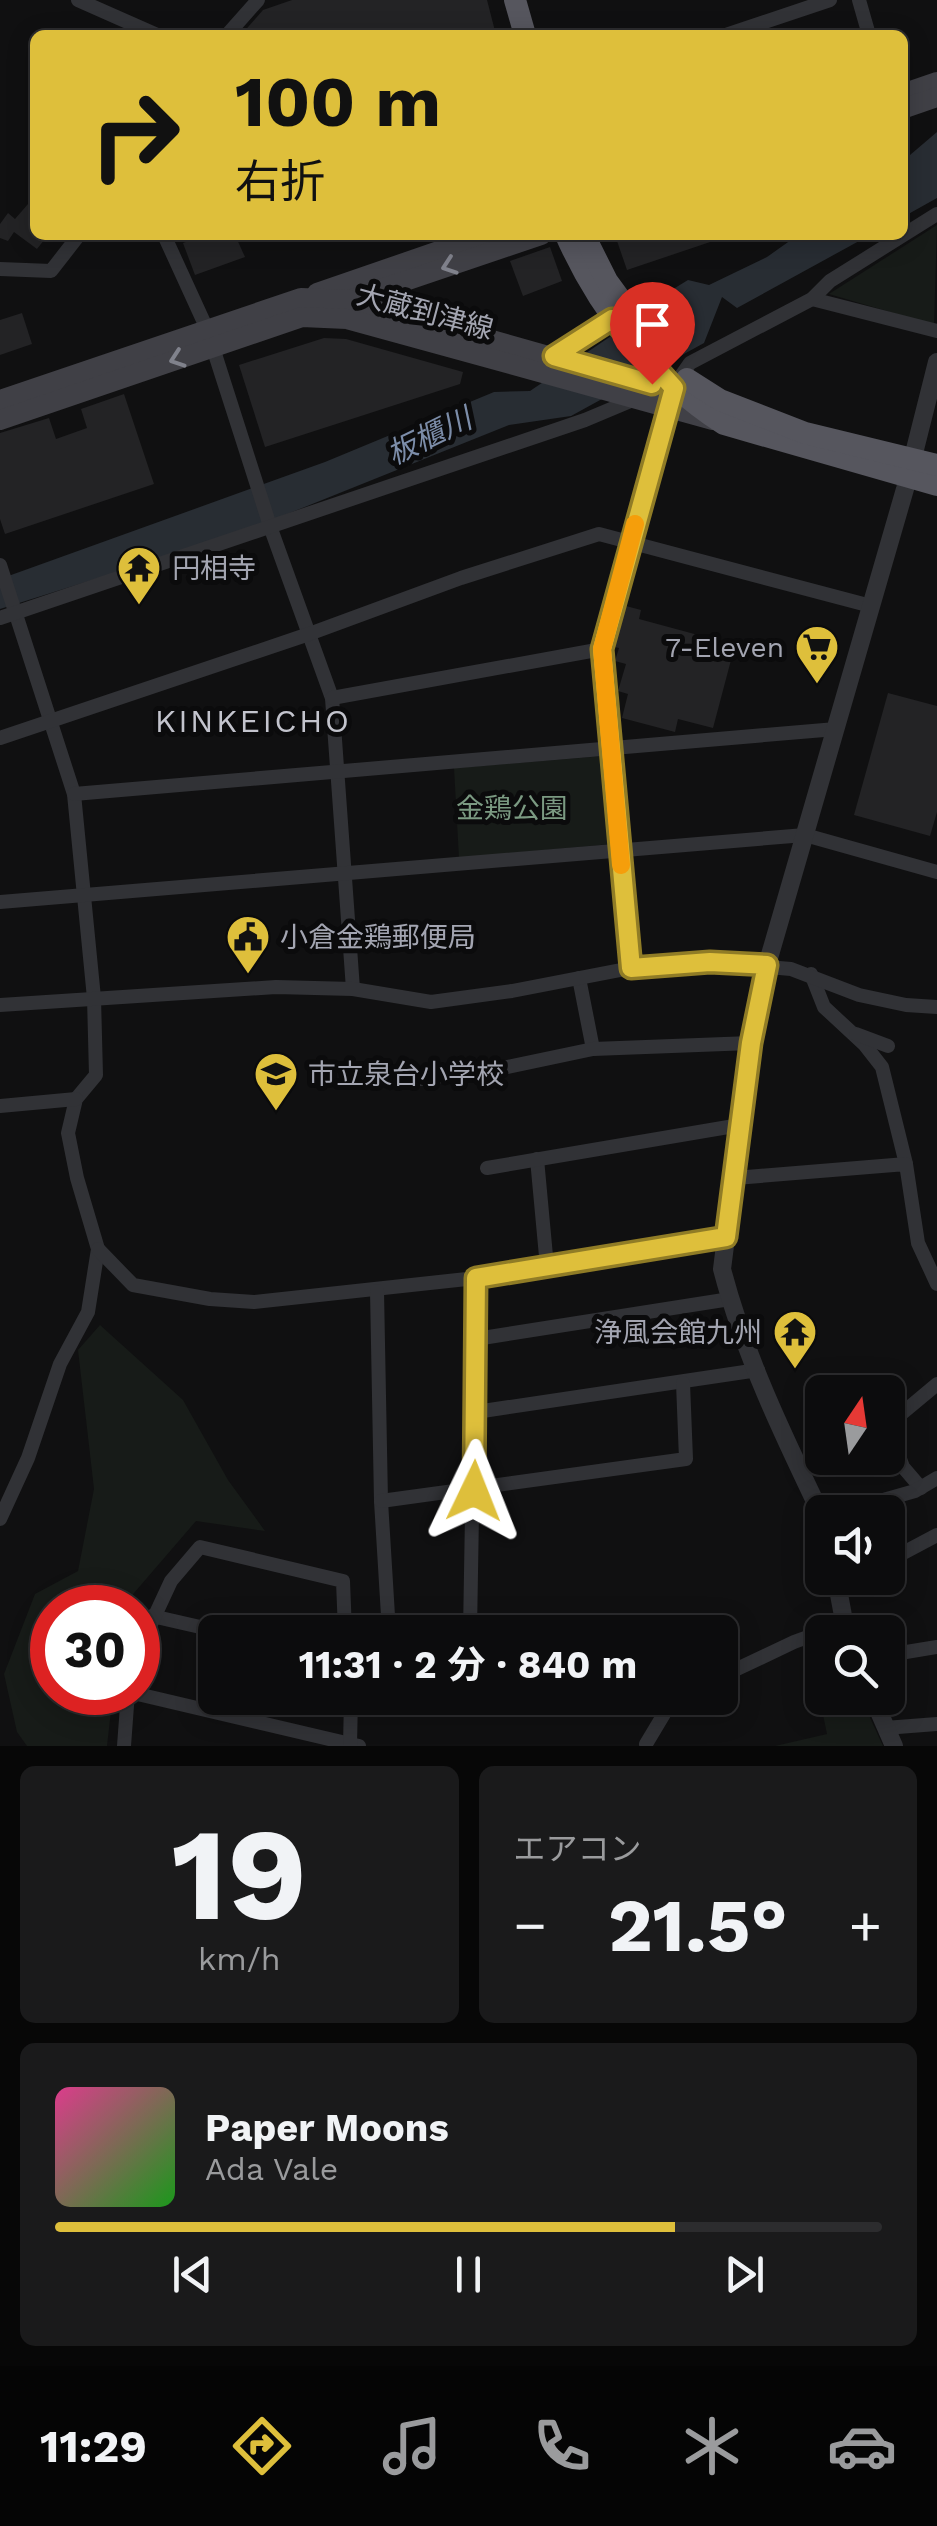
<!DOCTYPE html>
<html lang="ja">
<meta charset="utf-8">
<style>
:root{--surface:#0c0c0d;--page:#1a1a1b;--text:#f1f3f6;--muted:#9a9b9d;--line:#2c2c2e;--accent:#debf3b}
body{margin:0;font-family:"Work Sans","Noto Sans JP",sans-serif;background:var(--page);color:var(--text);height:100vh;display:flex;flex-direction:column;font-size:38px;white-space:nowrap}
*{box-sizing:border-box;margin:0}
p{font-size:32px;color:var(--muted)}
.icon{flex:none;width:55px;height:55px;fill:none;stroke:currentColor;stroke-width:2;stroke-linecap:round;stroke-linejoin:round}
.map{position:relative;height:1746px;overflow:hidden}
.panel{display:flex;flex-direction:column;gap:20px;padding:20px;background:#070707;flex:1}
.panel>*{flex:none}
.banner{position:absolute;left:30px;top:30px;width:878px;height:210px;border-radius:15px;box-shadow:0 5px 25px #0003,0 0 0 2px var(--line);background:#debf3b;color:#111;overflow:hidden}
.needle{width:65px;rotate:13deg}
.controls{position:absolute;left:805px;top:1375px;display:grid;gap:20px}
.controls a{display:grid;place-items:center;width:100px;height:100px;border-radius:15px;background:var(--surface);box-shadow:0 5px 25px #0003,0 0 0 2px var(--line);font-size:50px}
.speed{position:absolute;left:30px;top:1585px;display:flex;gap:20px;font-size:50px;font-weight:700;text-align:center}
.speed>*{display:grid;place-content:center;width:130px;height:130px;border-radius:50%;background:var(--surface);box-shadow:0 5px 25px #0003,0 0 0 2px var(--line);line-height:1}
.speed .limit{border:15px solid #d22;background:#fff;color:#111}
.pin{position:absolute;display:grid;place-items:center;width:85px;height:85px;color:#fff;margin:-102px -42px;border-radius:50% 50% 50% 0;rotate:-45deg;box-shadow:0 0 10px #0007}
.pin .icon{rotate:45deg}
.me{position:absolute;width:110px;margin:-55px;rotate:2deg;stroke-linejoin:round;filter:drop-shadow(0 0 8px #0008)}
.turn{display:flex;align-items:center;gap:35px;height:210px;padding:0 40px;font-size:45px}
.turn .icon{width:130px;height:130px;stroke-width:2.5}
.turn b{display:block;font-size:70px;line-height:85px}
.big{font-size:75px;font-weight:700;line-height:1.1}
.panel .card{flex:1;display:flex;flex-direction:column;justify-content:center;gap:15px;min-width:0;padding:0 35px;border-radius:15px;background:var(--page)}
.panel .dial{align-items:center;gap:0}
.dial b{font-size:130px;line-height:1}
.song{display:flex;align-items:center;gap:30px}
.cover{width:120px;height:120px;border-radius:15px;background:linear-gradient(135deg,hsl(330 70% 55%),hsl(120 70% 35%))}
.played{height:10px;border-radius:5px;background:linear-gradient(90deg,var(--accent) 75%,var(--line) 75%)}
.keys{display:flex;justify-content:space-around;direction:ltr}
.heat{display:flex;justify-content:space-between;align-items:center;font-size:55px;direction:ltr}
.panel .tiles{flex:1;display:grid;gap:20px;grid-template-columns:1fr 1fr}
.card:last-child{grid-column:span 2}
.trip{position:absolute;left:198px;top:1615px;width:540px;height:100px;border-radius:15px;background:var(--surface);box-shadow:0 5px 25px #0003,0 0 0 2px var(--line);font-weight:700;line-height:100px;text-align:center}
.tab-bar{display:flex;height:160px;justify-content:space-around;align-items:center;background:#050505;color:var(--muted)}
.tab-bar .icon{width:70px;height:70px}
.tab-bar .current{color:var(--accent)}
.tab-bar b{font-size:45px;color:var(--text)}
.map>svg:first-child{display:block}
</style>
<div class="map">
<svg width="937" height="1746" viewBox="0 0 937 1746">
<rect width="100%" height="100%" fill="#101011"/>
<!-- green -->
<g fill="#171b18">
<polygon points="937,225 934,325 829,294"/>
<polygon points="604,756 611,844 459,858 454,768"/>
<polygon points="100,1325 183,1400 228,1480 265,1531 196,1521 122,1607 52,1608 52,1692 113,1693 107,1746 27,1746 17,1732 4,1674 35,1594 78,1571 94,1489 78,1350"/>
<polygon points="822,1641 822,1698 861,1698 883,1746 775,1746 827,1734 809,1646"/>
</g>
<!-- water -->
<g fill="#282d33">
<polygon points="937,132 937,198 903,217 903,161"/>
<polygon points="798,235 870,235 737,308 722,297 704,343 571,416 509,425 235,535 0,609 0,579 325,462 494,392 530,391 645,313 652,302 688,280 709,285 767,257"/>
</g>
<!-- building -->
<g fill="#232325">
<polygon points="292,0 487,0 496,35 241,35 263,10"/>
<polygon points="35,196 35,235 48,235 37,249 14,232 8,241 0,238 0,224 8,213 15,219"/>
<polygon points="205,235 235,235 245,257 195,275 183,243"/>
<polygon points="615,235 724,235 725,237 627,270"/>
<polygon points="550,247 562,281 523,296 510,261"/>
<polygon points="22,313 32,344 0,355 0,320"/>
<polygon points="324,338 346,339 463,372 460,384 265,447 239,365"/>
<polygon points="124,394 154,484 5,534 0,519 0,433 49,418 56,439 87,428 81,409"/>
<polygon points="626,606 641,610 639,619 735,645 713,728 678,719 675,732 622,718 628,694 618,691 626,664 615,661 619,648 615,647"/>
<polygon points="888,693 937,706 937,812 930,836 854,815"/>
</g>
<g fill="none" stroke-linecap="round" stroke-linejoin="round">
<!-- minor -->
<g stroke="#313236" stroke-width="14">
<polyline points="78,0 157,35"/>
<polyline points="859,0 869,35"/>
<polyline points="227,35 258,0"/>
<polyline points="726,35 830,0"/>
<polyline points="164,235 207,329 271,529 332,698 353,989"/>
<polyline points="0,269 51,271 79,235"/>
<polyline points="812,299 937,331"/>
<polyline points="554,356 612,319"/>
<polyline points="676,383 690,363 812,299 830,281 937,214"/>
<polyline points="0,565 74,794 94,998 96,1075 76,1099 68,1133 77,1178 98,1249 88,1312 60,1364 28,1458 0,1519"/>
<polyline points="0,618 585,420 635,399"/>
<polyline points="332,698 602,649"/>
<polyline points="0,738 309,634 461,578 599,534 871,606"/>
<polyline points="74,794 836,729"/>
<polyline points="0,902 805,835 937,872"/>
<polyline points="631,968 602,649 671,404"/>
<polyline points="811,974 824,1007 864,1044 882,1067 906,1164"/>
<polyline points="579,978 593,1049"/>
<polyline points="0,1005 276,987 353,989 431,1002 512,991 631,968 710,962 791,969 859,995 906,1005 937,1007"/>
<polyline points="856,1034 888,1046"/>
<polyline points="419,1079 498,1069 593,1049 751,1043"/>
<polyline points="0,1106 76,1099"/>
<polyline points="537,1159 547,1267"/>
<polyline points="487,1168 740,1125"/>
<polyline points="735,1178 906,1164 918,1243 937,1284"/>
<polyline points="98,1249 133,1285 210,1299 254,1302 476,1278 726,1237"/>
<polyline points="377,1291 381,1501 389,1632"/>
<polyline points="476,1339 730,1299"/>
<polyline points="476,1412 758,1370"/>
<polyline points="888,1425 937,1384"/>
<polyline points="888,1427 903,1467 921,1488"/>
<polyline points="381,1501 686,1459 683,1383"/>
<polyline points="841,1512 915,1491 937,1478"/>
<polyline points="888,1561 937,1535"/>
<polyline points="152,1616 222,1632"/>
<polyline points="470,1632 476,1278"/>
<polyline points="138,1652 171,1581 200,1547 343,1581 345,1632"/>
<polyline points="888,1655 937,1647"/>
<polyline points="720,1677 794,1642 843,1624"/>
<polyline points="129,1692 359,1746"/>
<polyline points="428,1698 463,1704 465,1698"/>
<polyline points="885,1728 937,1724"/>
<polyline points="646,1744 670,1704 681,1698"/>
<polyline points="124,1746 128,1692"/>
<polyline points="350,1746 351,1698"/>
</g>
<!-- tertiary -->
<g stroke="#313236" stroke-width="18">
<path d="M822 1516C784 1437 744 1354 722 1269L751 1043 767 965 905 489 937 362"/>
<polyline points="836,1578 846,1632"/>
<polyline points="873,1698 894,1746"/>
</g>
<!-- secondary -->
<g stroke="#404046" stroke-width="20">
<polyline points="902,94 937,82"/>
<polyline points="902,109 937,97"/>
<polyline points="317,293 485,235"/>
<polyline points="349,300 541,235"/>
<polyline points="0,400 301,298 350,300 630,379 679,389"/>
<polyline points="0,420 302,317 347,319 713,420"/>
</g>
<!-- trunk -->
<g stroke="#56565e" stroke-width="22">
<polyline points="515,0 525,35"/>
<path d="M566 235C600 312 653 378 724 424L937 485"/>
<polyline points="584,235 607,281 648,337"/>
<polyline points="687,379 720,400 805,433 937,465"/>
</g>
</g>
<!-- one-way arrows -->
<defs><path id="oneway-chevron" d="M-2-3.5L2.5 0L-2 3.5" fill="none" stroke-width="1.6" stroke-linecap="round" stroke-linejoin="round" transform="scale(2.5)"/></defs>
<g stroke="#80828c">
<use href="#oneway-chevron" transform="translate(449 266) rotate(161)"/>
<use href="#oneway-chevron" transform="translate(177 359) rotate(161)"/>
</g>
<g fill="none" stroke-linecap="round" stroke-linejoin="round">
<defs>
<polyline id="route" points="474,1491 476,1278 726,1237 751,1043 767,965 710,962 631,968 602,649 674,388 612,319 554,356 652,384"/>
</defs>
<!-- route casing -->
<use href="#route" stroke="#907c26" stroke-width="25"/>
<!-- route -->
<use href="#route" stroke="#debf3b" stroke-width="18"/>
<!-- slow -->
<polyline stroke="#f59e0b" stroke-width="18" points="621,865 602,649 635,524"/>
</g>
<!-- icons -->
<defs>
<symbol id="temple-pin" viewBox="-11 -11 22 30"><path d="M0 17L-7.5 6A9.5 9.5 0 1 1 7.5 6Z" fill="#debf3b" stroke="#0b0b0c"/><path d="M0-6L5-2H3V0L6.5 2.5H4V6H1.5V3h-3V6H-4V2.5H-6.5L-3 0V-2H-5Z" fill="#111"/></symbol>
<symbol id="supermarket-pin" viewBox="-11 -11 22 30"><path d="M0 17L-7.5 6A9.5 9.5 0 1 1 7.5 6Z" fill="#debf3b" stroke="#0b0b0c"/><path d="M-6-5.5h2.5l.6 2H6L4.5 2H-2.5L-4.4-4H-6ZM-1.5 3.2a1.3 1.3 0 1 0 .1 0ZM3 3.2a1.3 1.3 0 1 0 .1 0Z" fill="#111"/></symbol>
<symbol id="civic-pin" viewBox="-11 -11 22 30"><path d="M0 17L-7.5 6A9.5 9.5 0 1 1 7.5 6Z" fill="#debf3b" stroke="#0b0b0c"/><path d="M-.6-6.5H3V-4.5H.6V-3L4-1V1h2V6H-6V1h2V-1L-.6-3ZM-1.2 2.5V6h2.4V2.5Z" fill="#111"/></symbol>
<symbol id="school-pin" viewBox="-11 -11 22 30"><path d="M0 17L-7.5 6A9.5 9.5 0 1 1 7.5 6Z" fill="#debf3b" stroke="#0b0b0c"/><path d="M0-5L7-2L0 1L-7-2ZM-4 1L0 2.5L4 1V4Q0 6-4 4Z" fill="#111"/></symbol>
</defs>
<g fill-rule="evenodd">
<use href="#temple-pin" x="114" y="543" width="50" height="68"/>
<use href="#supermarket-pin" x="792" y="622" width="50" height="68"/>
<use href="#civic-pin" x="223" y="912" width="50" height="68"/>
<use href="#school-pin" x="251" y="1049" width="50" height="68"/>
<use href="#temple-pin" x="770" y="1307" width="50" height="68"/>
</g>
<g text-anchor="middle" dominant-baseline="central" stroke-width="10" stroke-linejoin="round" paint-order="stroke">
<!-- street labels -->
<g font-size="28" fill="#a3a5b1" stroke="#0b0b0c">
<text transform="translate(425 312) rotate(15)">大蔵到津線</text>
</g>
<!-- poi labels -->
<g font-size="28" fill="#a3a5b1" stroke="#0b0b0c" text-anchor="start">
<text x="172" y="568">円相寺</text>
<text x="784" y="647" text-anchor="end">7-Eleven</text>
<text x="280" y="937">小倉金鶏郵便局</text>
<text x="308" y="1074">市立泉台小学校</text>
<text x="762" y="1332" text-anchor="end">浄風会館九州</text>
</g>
<!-- park labels -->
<g font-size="28" fill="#7b9a82" stroke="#0b0b0c">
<text x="512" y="808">金鶏公園</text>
</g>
<!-- water labels -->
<g font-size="30" font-style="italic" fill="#7c8da9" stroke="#0b0b0c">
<text transform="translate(429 436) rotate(-26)">板櫃川</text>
</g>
<!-- quarter labels -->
<g font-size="32" letter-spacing="2.5" fill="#c3c4cd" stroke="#0b0b0c">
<text x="253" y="721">KINKEICHO</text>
</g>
</g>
</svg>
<div class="controls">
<a><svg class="needle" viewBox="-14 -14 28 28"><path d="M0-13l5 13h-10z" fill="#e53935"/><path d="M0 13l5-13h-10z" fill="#9a9b9d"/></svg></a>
<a><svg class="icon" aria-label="sound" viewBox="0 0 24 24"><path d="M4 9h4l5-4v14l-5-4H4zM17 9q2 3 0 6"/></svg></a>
<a><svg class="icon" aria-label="search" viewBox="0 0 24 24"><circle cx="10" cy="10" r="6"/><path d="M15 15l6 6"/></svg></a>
</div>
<div class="speed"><div class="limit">30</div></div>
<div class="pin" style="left:652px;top:384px;background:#d93025"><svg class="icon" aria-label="arrive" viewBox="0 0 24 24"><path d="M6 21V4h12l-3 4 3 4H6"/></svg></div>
<svg class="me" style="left:474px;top:1491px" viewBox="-20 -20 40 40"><path d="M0-17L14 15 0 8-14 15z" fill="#debf3b" stroke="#fff" stroke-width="4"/></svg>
<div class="trip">11:31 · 2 分 · 840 m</div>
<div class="banner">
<div class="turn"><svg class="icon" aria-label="right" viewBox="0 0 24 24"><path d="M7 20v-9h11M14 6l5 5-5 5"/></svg><div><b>100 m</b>右折</div></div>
</div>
</div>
<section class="panel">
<div class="tiles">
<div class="card dial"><b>19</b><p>km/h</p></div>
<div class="card"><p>エアコン</p>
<div class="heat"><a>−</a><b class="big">21.5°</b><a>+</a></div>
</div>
<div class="card">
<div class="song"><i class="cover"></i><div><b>Paper Moons</b><p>Ada Vale</p></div></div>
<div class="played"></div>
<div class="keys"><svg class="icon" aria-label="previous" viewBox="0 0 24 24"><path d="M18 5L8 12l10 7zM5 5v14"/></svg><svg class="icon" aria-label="pause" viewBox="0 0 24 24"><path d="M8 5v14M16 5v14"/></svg><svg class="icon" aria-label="next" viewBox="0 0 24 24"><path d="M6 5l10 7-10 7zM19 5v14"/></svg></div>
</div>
</div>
</section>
<nav class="tab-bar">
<b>11:29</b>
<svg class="icon current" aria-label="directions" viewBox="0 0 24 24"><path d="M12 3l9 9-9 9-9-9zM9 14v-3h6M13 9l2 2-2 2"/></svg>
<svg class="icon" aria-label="music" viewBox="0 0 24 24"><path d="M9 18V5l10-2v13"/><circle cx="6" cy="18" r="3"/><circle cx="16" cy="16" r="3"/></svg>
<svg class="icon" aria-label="phone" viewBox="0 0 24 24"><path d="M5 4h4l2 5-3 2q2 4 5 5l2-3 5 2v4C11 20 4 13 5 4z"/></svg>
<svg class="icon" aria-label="climate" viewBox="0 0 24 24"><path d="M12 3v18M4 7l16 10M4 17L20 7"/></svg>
<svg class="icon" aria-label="car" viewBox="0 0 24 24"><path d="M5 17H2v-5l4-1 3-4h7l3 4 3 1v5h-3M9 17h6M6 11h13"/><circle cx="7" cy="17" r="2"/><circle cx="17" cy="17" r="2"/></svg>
</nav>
